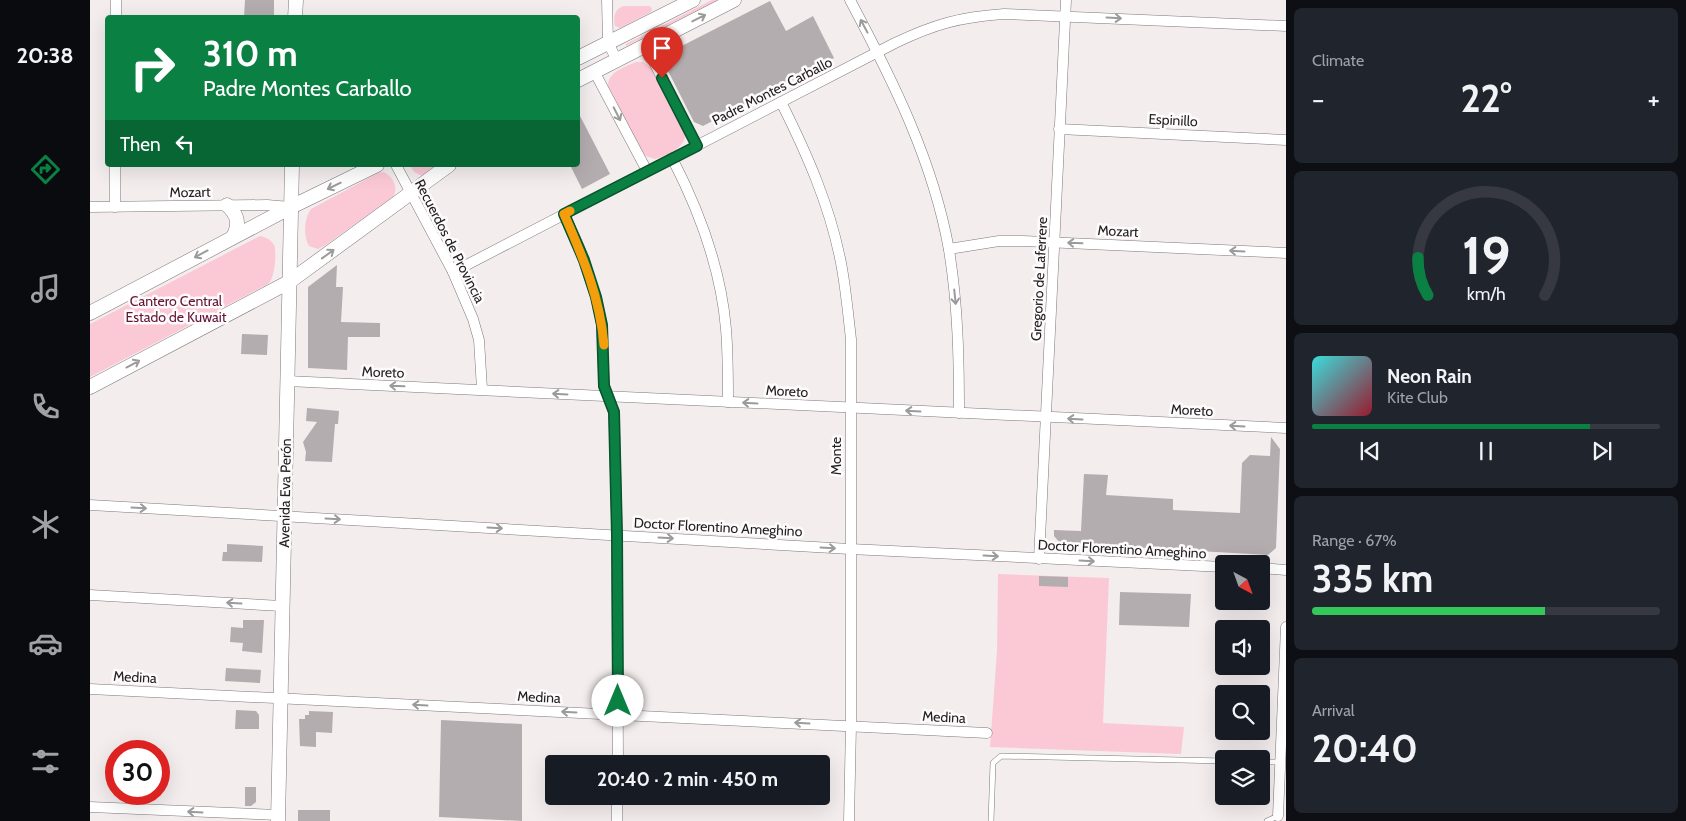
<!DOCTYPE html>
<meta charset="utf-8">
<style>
:root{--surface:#171b24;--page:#20242c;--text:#f1f3f6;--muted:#9ea1a6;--line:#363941;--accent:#0b8043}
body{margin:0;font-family:Cabin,sans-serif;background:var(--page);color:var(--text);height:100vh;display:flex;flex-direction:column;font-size:19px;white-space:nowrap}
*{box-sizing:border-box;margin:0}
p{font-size:16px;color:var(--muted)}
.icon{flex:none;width:28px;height:28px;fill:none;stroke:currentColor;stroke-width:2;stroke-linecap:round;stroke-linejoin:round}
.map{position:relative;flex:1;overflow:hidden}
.side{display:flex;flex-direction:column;gap:8px;padding:8px;background:#0d0f14;width:400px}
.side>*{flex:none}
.hud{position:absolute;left:15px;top:15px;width:475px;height:152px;border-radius:5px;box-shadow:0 5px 20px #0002;background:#0b8043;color:#fff;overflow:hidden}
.needle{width:32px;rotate:139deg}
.tools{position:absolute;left:1125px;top:555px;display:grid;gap:10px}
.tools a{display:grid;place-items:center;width:55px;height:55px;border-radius:5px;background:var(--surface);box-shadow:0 5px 20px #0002;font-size:25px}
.speed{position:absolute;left:15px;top:740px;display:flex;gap:10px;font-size:25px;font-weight:700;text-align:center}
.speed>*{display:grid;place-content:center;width:65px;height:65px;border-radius:50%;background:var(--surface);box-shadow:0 5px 20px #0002;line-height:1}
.speed .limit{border:8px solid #d22;background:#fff;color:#111}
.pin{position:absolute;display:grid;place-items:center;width:42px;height:42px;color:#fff;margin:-51px -21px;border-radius:50% 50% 50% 0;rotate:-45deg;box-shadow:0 0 5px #0007}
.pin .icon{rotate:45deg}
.me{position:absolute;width:55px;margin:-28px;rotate:0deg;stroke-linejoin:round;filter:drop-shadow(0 0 4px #0008)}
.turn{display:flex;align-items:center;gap:18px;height:105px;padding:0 15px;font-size:22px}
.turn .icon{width:65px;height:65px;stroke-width:2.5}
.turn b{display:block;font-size:35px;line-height:42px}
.then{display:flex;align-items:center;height:48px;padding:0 15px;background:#0003;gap:10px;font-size:19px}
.big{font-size:38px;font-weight:800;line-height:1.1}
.side .card{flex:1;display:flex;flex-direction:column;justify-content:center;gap:8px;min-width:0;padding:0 18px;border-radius:8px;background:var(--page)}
.side .dial{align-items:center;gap:0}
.dial svg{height:130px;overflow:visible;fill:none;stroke:var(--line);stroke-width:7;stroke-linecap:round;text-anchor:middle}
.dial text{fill:var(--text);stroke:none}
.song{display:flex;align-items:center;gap:15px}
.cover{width:60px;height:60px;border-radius:8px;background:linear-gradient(135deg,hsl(180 70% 55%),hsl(350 70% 35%))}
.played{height:5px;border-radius:2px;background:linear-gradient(90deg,var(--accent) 80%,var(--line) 80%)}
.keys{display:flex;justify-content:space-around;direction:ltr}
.heat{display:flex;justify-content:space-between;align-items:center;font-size:28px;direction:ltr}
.charge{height:8px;border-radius:4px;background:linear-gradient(90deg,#34c759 67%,var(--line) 0)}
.trip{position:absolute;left:455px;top:755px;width:285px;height:50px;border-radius:5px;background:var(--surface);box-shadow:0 5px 20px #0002;font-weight:800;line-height:50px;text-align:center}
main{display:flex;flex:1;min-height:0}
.dock{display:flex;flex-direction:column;width:90px;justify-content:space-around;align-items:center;background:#090b0e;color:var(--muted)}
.dock .icon{width:35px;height:35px}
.dock .selected{color:var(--accent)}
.dock b{font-size:22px;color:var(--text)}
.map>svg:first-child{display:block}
</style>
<main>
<nav class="dock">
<b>20:38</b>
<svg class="icon selected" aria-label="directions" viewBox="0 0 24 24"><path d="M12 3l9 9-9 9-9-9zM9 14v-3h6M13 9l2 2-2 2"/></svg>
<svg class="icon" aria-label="music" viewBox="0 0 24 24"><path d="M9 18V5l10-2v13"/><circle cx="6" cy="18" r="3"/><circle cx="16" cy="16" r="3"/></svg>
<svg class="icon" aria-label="phone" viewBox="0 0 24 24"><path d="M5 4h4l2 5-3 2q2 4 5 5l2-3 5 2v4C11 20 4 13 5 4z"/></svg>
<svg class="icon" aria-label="climate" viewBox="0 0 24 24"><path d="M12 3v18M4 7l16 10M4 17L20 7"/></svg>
<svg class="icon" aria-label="car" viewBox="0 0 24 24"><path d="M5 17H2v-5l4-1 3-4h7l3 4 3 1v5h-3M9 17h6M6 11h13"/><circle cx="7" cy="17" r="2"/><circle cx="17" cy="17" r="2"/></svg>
<svg class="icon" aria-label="filters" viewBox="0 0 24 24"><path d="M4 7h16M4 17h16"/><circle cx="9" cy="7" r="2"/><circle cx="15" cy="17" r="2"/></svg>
</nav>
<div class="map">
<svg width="1196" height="821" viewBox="0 0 1196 821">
<rect width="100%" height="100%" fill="#f4edee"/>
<!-- green -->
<g fill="#fbc9d5">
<polygon points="622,0 628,0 536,46 536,44"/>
<path d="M533 6H560L562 9 561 12 530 28 525 26C523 17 524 10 533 6Z"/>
<path d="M546 62H553L560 67 595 135C595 148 576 156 565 159L556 156 552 152 518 85C519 71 535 67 546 62Z"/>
<polygon points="320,165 347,165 332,176 324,172"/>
<path d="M293 172C303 176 309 188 303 197L234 246 228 249 219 246C213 236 214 218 221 209L288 173Z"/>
<path d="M170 236C176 237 181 240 184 245 187 253 185 278 178 284L0 377V324Z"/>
<polygon points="908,574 1019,578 1013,723 1094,727 1091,754 900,747 907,651"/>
</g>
<!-- building -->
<g fill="#b4adaf">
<polygon points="155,0 184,0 184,18 154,18"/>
<polygon points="680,1 696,31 723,16 744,58 613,126 604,122 574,63 576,54"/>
<polygon points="488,112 520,174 492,189 480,165 488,165"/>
<polygon points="247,265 246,287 253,287 251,322 290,323 290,337 258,337 257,370 218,368 218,287"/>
<polygon points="152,334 178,335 177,355 151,354"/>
<polygon points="217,408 249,411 248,424 245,424 242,462 215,461 216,452 213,442 227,422 216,421"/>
<polygon points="1181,437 1190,449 1186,548 1178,555 970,543 964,536 964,530 991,531 994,474 1018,475 1016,495 1083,499 1083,510 1150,513 1152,463 1160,455 1180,456"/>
<polygon points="137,544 173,546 172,562 132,561 133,552 137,552"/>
<polygon points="949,576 978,577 978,587 949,586"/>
<polygon points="1030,592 1101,594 1099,627 1029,625"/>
<polygon points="153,620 174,620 172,653 152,651 153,643 140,642 141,627 153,628"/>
<polygon points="136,668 171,670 170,683 135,681"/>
<polygon points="146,710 166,711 169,715 169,729 145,729"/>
<polygon points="219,711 243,712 242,733 226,732 226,747 210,746 209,719 215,719 215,715 219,715"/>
<polygon points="351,720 432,724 432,821 349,817"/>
<polygon points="155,787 166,787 166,802 161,806 155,806"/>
<rect x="208" y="810" width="32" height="11"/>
</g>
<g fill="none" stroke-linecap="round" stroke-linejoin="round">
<defs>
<g id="lane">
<polyline points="1171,762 1189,762"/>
<polyline points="901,821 903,763 911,756 1134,761"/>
<polyline points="1177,821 1188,816"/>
</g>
<g id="street">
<polyline points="517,0 518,42 526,59"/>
<path d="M760 0C802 79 843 160 859 250 868 305 869 359 869 413"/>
<polyline points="26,18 26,0"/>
<polyline points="555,45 607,146"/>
<polyline points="504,71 557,171"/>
<path d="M691 102C717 154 740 206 751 263 756 289 758 314 761 339V725L759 821"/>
<polyline points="969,129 1196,140"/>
<path d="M582 158C610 212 631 269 636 329 638 353 638 378 638 402"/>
<polyline points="306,165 363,272 383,319 389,340 392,389"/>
<polyline points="0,207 177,205 200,207"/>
<polyline points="25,207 25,165"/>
<polyline points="474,214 489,247 506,297 512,325 514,386 524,412 527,535 528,764"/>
<polyline points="859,249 909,241 933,241 1196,253"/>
<path d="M363 272 805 43C845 24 870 17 914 14L1196 26"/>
<polyline points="197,381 1196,428"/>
<polyline points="0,505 760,549 1134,567"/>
<polyline points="949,559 976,0"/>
<polyline points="1171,568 1196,570"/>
<polyline points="0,595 192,606"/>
<polyline points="0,689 897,733"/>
<polyline points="0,807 188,815"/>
<polyline points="1188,816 1196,627"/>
<polyline points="527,821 527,796"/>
</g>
<g id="secondary">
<polyline points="205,18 206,0"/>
<polyline points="488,58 603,0"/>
<polyline points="488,80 644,0"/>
<path d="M137 205C148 215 150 224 143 237"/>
<polyline points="0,313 201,207 287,165"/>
<polyline points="0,387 199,282 359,165"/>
<polyline points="188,821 202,165"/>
</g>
</defs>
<!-- lane casing -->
<use href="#lane" stroke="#7e7779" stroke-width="6"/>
<!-- street casing -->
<use href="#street" stroke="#7e7779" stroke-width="11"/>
<!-- secondary casing -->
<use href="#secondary" stroke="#7e7779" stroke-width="15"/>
<!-- lane -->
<use href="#lane" stroke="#fff" stroke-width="5"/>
<!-- street -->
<use href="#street" stroke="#fff" stroke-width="10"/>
<!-- secondary -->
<use href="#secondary" stroke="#fff" stroke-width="14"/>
</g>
<!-- one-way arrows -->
<defs><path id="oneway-shaft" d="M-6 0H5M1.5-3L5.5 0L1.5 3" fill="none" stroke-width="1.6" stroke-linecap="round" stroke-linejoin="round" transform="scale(1.25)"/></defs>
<g stroke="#9c9b9b">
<use href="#oneway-shaft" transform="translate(609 18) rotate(-27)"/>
<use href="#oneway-shaft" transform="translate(1024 18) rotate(3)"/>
<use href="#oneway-shaft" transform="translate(774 26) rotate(-118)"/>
<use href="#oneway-shaft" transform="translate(527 114) rotate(63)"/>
<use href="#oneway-shaft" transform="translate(244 186) rotate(154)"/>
<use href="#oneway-shaft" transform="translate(985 243) rotate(-178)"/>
<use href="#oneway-shaft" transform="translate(1147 251) rotate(-177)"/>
<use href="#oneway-shaft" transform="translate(111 254) rotate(152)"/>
<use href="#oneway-shaft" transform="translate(238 254) rotate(-36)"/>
<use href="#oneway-shaft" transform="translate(865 297) rotate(84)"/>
<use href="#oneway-shaft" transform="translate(43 364) rotate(-28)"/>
<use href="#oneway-shaft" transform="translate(307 386) rotate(-178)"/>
<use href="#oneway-shaft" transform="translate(470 394) rotate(-177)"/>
<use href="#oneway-shaft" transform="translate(660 403) rotate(-177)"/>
<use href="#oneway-shaft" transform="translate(823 411) rotate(-177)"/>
<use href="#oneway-shaft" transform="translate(985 419) rotate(-177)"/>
<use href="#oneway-shaft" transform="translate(1147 426) rotate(-177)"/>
<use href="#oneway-shaft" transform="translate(49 508) rotate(3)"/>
<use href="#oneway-shaft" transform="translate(243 519) rotate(3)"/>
<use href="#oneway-shaft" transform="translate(405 528) rotate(3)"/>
<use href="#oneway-shaft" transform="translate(576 538) rotate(3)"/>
<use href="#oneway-shaft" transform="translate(738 548) rotate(3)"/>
<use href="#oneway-shaft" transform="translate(901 556) rotate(3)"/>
<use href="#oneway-shaft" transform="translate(997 561) rotate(3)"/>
<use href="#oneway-shaft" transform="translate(144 603) rotate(-177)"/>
<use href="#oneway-shaft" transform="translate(330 705) rotate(-177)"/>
<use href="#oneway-shaft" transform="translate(479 712) rotate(-177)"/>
<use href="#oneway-shaft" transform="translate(712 723) rotate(-177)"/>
<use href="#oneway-shaft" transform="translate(105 812) rotate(-177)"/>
</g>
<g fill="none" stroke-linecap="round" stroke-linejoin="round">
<defs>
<polyline id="route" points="528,701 527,535 524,412 514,386 512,325 506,297 494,260 474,214 607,146 572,78"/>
</defs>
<!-- route casing -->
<use href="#route" stroke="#07532c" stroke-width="12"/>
<!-- route -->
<use href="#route" stroke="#0b8043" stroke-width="9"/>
<!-- slow -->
<path stroke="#f59e0b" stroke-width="9" d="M480 211 474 214C493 257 510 298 514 345"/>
</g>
<g text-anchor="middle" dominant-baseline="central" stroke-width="5" stroke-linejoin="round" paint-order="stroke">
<!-- street labels -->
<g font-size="14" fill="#222021" stroke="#fefbfc">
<text transform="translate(682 91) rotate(-27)">Padre Montes Carballo</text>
<text transform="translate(1083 120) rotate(3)">Espinillo</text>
<text transform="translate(100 192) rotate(-1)">Mozart</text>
<text transform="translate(1028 231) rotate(3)">Mozart</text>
<text transform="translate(360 241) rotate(63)">Recuerdos de Provincia</text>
<text transform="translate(949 279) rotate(-87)">Gregorio de Laferrere</text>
<text transform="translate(293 372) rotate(2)">Moreto</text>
<text transform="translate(697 391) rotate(3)">Moreto</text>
<text transform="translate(1102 410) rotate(3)">Moreto</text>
<text transform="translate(746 456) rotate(-90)">Monte</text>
<text transform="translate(195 493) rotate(-89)">Avenida Eva Perón</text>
<text transform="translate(628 527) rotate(3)">Doctor Florentino Ameghino</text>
<text transform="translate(1032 549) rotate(3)">Doctor Florentino Ameghino</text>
<text transform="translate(45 677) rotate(3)">Medina</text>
<text transform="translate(449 697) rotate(3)">Medina</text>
<text transform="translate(854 717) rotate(3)">Medina</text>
</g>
<!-- park labels -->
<g font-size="14" fill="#631433" stroke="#fefbfc">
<text x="86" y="301">Cantero Central<tspan x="86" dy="16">Estado de Kuwait</tspan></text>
</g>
</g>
</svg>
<div class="tools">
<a><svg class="needle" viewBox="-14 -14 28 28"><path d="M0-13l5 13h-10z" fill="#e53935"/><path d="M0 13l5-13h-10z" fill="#9ea1a6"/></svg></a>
<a><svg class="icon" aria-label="sound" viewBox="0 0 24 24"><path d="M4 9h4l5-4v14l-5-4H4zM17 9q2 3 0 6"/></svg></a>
<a><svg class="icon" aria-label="search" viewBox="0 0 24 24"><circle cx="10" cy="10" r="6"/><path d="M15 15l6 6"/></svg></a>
<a><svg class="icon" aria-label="layers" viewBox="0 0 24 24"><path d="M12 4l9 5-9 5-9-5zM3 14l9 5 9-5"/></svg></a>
</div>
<div class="speed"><div class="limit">30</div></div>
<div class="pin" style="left:572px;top:78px;background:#d93025"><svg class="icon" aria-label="arrive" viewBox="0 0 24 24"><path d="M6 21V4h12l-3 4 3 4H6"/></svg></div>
<svg class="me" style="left:528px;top:701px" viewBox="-20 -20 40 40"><circle r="19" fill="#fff"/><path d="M0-13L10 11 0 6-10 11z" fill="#0b8043"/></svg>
<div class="trip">20:40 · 2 min · 450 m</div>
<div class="hud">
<div class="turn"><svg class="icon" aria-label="right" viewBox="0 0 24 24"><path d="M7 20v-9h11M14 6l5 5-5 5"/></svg><div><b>310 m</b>Padre Montes Carballo</div></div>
<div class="then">Then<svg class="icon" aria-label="left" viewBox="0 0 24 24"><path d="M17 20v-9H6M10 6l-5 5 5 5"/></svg></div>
</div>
</div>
<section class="side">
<div class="card"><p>Climate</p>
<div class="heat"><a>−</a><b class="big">22°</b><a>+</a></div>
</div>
<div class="card dial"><svg viewBox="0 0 100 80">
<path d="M14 69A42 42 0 1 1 86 69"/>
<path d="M14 69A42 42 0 0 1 8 46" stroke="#0b8043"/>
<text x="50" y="56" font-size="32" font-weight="700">19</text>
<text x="50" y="72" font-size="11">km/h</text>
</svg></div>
<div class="card">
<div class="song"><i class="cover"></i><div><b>Neon Rain</b><p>Kite Club</p></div></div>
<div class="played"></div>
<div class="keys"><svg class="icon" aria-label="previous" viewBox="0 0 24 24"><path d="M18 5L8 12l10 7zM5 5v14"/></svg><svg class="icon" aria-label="pause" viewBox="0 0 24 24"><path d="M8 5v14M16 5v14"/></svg><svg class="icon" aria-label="next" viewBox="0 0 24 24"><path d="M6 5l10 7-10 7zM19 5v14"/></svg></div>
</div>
<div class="card"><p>Range · 67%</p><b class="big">335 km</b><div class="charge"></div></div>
<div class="card"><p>Arrival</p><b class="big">20:40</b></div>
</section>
</main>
